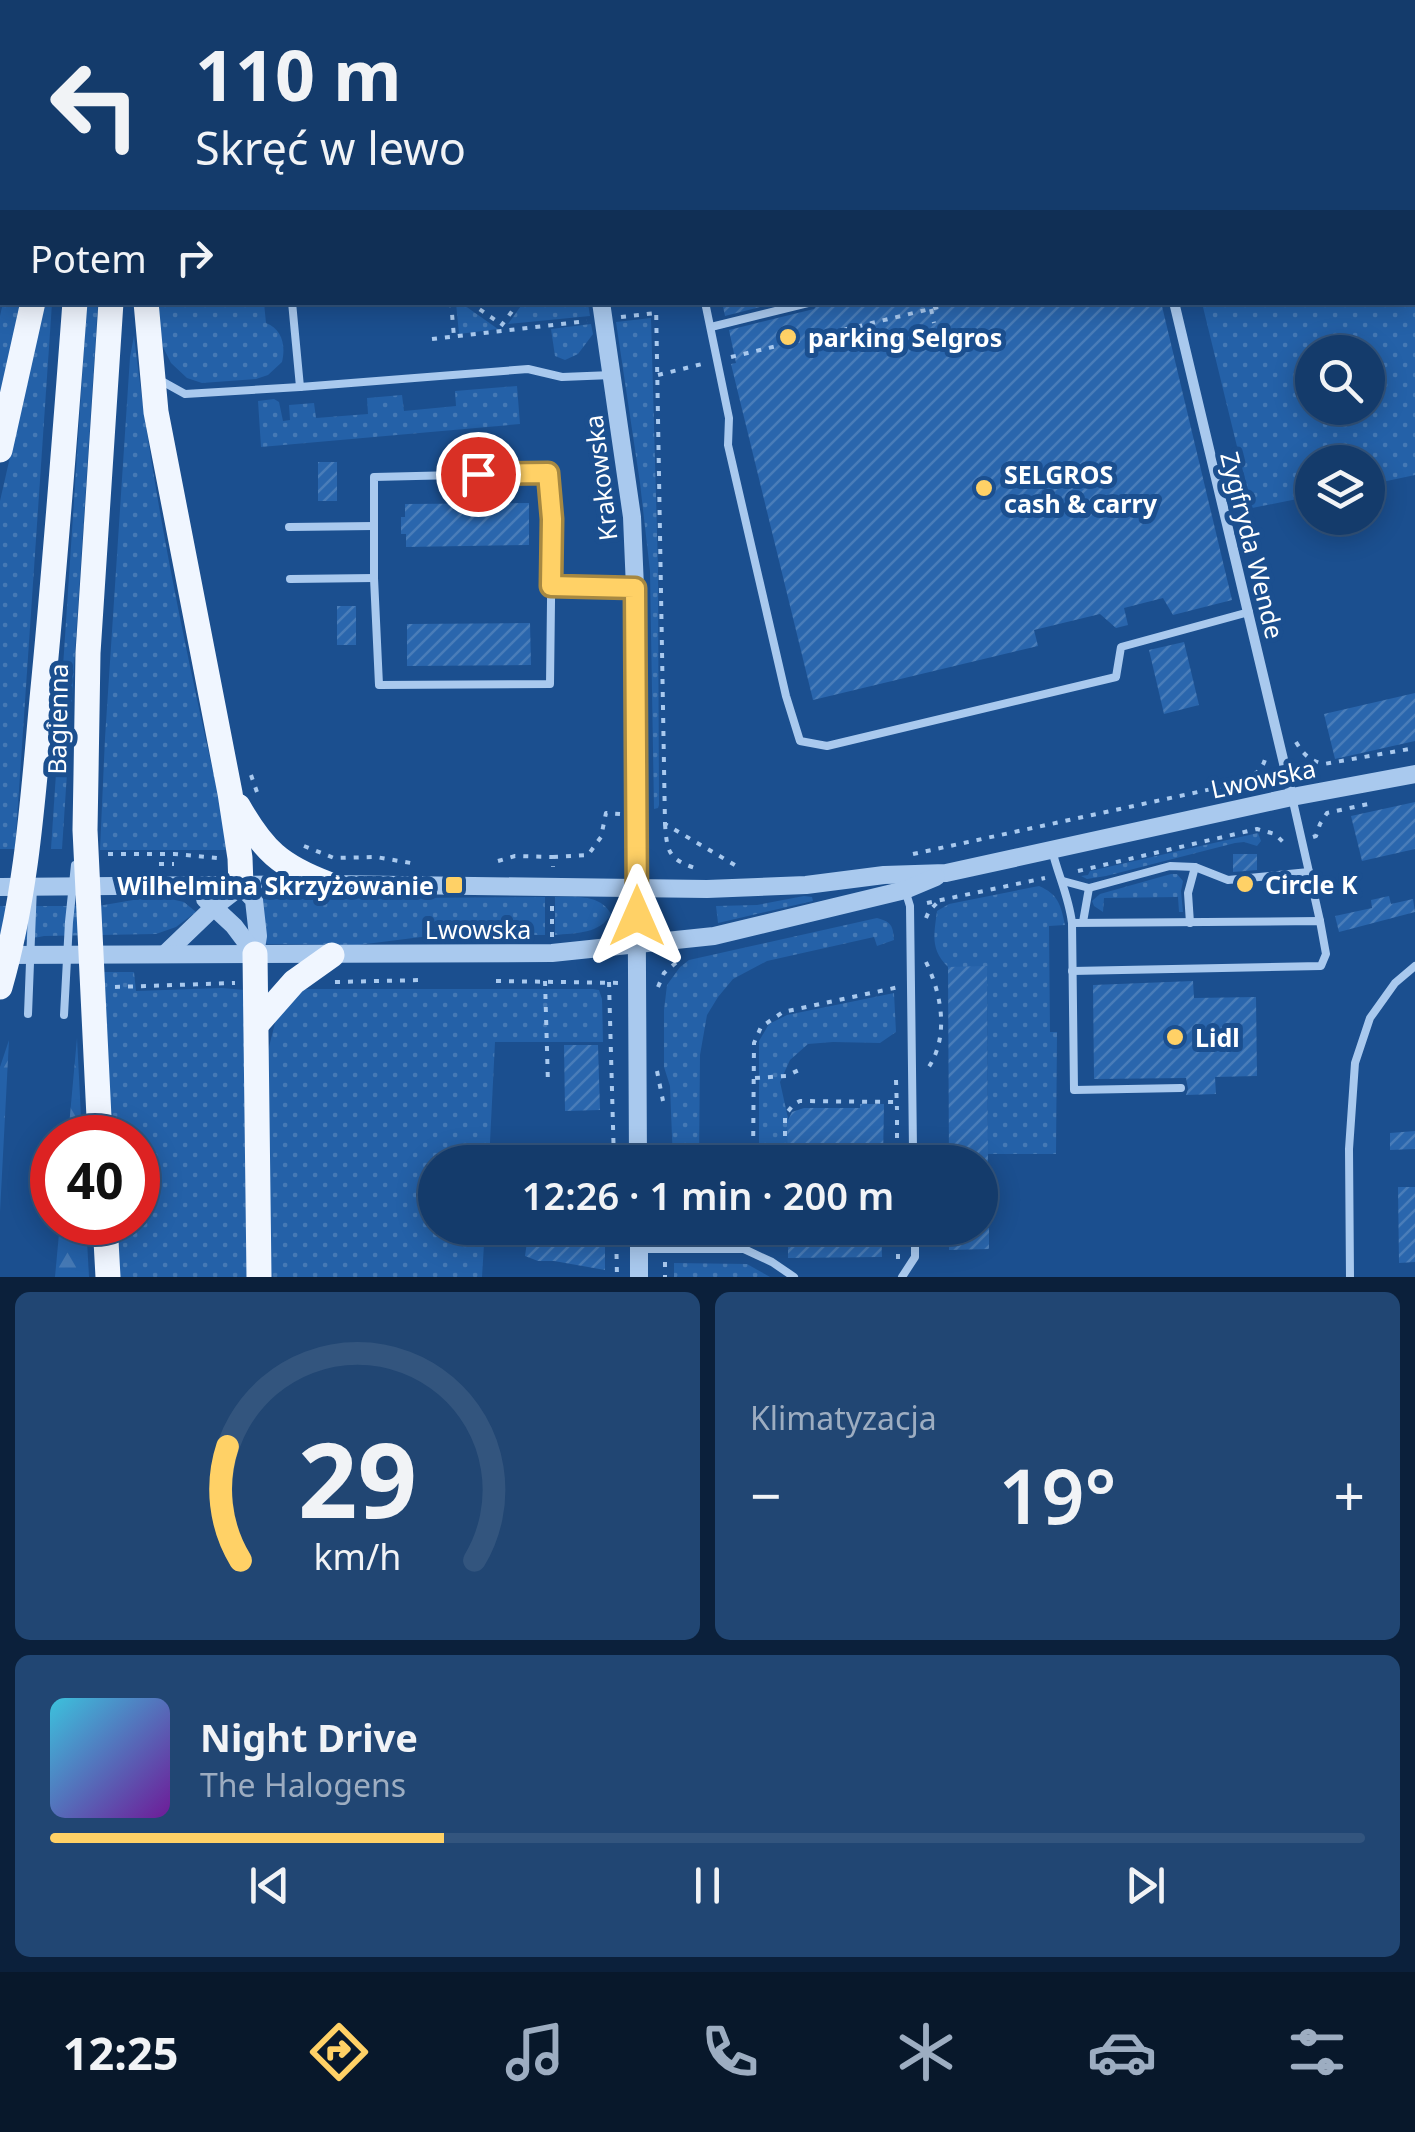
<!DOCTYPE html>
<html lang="pl">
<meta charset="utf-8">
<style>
:root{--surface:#143b6b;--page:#214673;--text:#f1f3f6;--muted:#9dadc1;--line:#33557e;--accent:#ffd166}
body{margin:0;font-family:"Noto Sans",sans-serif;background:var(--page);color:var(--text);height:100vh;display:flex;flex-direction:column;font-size:38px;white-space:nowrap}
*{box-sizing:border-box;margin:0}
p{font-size:32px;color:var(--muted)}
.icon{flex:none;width:55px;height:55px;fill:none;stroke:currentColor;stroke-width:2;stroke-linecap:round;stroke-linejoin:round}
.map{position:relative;height:1277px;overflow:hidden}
.details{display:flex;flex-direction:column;gap:15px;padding:15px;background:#0b203b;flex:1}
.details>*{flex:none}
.top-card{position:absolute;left:0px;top:0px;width:1415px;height:305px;box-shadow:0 5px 25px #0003,0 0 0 2px var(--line);background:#143b6b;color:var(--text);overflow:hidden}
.controls{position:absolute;left:1295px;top:335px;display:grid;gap:20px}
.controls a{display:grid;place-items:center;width:90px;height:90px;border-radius:50%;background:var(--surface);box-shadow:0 5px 25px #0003,0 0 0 2px var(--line);font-size:50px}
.speed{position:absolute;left:30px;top:1115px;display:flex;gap:20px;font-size:50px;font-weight:700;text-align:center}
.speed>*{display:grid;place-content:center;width:130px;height:130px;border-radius:50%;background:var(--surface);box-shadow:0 5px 25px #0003,0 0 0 2px var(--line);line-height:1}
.speed .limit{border:15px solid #d22;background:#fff;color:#111}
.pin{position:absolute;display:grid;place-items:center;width:85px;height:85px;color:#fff;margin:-42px;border:5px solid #fff;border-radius:50%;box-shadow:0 2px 10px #0007}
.me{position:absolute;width:110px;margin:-55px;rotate:0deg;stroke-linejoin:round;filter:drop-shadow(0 0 8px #0008)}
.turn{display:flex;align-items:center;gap:35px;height:210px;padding:0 30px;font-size:45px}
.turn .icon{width:130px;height:130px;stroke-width:2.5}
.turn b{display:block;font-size:70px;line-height:85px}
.then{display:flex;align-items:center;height:95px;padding:0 30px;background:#0003;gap:20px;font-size:38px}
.big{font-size:75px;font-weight:600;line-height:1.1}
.details .tile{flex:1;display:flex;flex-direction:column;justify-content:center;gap:15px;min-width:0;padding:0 35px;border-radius:15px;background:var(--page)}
.details .dial{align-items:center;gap:0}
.dial svg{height:260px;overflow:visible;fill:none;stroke:var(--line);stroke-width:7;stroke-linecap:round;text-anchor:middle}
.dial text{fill:var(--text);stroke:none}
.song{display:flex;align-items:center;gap:30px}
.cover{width:120px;height:120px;border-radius:15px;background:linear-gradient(135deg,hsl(190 70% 55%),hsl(280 70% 35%))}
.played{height:10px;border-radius:5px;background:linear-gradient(90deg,var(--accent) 30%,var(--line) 30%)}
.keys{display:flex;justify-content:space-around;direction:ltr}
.heat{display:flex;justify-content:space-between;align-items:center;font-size:55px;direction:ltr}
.details .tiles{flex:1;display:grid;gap:15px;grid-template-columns:1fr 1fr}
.tile:last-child{grid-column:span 2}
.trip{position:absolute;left:418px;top:1145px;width:580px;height:100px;border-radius:50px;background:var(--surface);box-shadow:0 5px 25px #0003,0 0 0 2px var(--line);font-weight:600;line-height:100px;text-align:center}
.menu{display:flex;height:160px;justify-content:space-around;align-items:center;background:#08182b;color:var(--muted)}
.menu .icon{width:70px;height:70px}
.menu .current{color:var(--accent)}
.menu b{font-size:45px;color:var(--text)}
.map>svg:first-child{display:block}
</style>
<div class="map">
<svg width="1415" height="1277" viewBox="0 0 1415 1277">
<defs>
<pattern id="grass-dots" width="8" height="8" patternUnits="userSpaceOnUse" patternTransform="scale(2.5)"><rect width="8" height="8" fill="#2461a8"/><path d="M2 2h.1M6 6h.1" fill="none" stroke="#4579b5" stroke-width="1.8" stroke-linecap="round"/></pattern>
<pattern id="forest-firs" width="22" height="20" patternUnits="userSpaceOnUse" patternTransform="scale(2.5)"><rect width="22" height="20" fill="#2461a8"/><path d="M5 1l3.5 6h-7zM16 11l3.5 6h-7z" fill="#4579b5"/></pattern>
<pattern id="building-hatch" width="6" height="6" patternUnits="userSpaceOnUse" patternTransform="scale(2.5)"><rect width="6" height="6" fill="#2a66ad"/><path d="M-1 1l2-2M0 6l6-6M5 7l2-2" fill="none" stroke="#4a7db9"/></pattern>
</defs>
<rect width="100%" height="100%" fill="#1b4f8f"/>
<!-- grass -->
<g fill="url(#grass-dots)" fill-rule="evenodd">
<polygon points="0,0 46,0 45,2 2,2 2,273 0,284"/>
<path d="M1127 0H1415V475L1368 485V462H1312V496L1252 508 1202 303 1412 302V2H1128ZM1312 352H1368V408H1312Z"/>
<polygon points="3,303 23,303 0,403 0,316"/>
<polygon points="45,303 52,303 15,849 0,849 0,501"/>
<polygon points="87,303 98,303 62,849 51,849"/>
<path d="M153 303H264L266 323C282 329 286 345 282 362L268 375 256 379 202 383 187 378 171 363 156 333Z"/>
<polygon points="456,303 461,303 498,329 459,334"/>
<polygon points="523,303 588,303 590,316 508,324"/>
<polygon points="651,318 658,568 659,805 658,808 654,809 650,571 640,483 616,322"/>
<polygon points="591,324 593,334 578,354 565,360 555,356 551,329"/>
<path d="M134 336C153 500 188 663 225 824L226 850H100L105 738 130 357Z"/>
<polygon points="517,386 520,424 261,447 258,401 274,399 279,402 283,421 290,420 289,405 314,403 316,418 368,414 367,398 402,395 404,411 456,406 455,391"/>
<polygon points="1258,833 1261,841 1257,846 1244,842 1235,843 1106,876 1087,879 1081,876 1088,875 1090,871"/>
<polygon points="1171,874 1177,874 1183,881 1181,891 1183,912 1179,912 1178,897 1104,898 1103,912 1094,906 1092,901 1100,894"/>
<path d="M1039 886C1058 894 1061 905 1065 925L1049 926 1050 1032H1057L1056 1154H988L987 967H948C930 949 934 935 937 911L949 904Z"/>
<polygon points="157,896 184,902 196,912 176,927 156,934 44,936 0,945 0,906 98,906"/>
<polygon points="804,896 812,897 813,901 718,923 716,906 757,905"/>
<polygon points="545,897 545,935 437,935 358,945 268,944 266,943 262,899"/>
<path d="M555 897C575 897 600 894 611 914 600 934 576 933 555 935Z"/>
<path d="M877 918C891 922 893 925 894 940L877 946 874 937 767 961 733 979 718 997 707 1015 700 1055 699 1162H673L670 1086 664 1067V1010L667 985 680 967 689 960Z"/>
<polygon points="102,972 134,972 136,991 222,988 245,990 248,1277 118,1277 115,1223 138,1222 138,1138 110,1137"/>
<polygon points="300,989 593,989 599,990 602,999 603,1042 495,1042 489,1162 435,1162 435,1228 485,1228 482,1277 270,1277 268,1051 276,1019"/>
<polygon points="894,993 896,1032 880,1043 833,1042 808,1044 790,1060 780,1082 788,1118 788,1162 759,1162 759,1041 769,1024 787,1015"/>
<polygon points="674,1263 747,1264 770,1277 674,1277"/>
</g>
<!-- forest -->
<g fill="url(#forest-firs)">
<polygon points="77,1038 82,1137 68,1137"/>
<polygon points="9,1040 0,1212 0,1216 0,1067"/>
<polygon points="60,1223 86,1223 89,1277 55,1277"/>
</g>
<!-- building -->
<g fill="url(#building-hatch)">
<polygon points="722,302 779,302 725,316"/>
<polygon points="819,302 1161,302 1232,600 1173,615 1163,598 1124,608 1128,625 1116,628 1100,614 1034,630 1038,646 813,700 731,364 736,363 729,330 814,309"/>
<rect x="318" y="462" width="19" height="39"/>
<polygon points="529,503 529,545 406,547 406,534 401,534 401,517 405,517 405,504"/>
<rect x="337" y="606" width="19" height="39"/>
<polygon points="530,623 531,665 407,666 407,624"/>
<polygon points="1184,642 1199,705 1164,714 1149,650"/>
<polygon points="1415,693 1415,741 1335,759 1324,714"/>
<polygon points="1415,802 1415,849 1362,861 1351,816"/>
<polygon points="1233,854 1257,854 1257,870 1233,872"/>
<polygon points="1389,896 1391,904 1413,899 1415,912 1339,932 1335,916 1372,908 1371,900"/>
<polygon points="987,966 988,1162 949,1162 948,967"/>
<polygon points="1193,981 1194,998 1256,997 1257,1076 1215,1077 1216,1094 1186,1095 1188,1089 1186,1078 1094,1079 1093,985"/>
<polygon points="564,1045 598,1045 600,1110 565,1111"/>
<polygon points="860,1104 884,1104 883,1159 880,1159 880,1162 788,1162 787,1122 792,1112 804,1108 860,1108"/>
<polygon points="1415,1131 1415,1149 1390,1150 1390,1133"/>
<polygon points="1398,1187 1415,1187 1415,1262 1399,1263"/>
<polygon points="529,1228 605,1228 605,1270 554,1261 538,1261 525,1256"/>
<polygon points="788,1228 881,1228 882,1257 788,1258"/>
<polygon points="949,1228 989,1228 989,1249 949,1250"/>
</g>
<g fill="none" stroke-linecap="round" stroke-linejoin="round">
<!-- path -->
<g stroke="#a9c9ee" stroke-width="4" stroke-dasharray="5 8" stroke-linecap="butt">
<polyline points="478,0 479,2"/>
<polyline points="561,0 562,2"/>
<polyline points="48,2 48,0"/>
<polyline points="0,302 2,290"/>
<polyline points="451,302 454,337"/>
<polyline points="469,302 501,324"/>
<polyline points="656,302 665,824 740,868"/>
<polyline points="931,309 934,323"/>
<polyline points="621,317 656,313"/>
<polyline points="501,326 519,302"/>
<polyline points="827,334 831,350"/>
<polyline points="432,339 587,321"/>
<polyline points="731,357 959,302"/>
<polyline points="658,375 702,364"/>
<path d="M1296 742C1303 754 1310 761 1324 764L1415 748"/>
<polyline points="251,775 258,795"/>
<path d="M665 824C667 851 668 859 695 868"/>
<polyline points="1313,837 1316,836 1320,824 1327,813 1368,804"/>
<polyline points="304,846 334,858 376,857 411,863"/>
<polyline points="108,854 174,854 218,858"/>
<path d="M913 854 1230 785C1247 779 1264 774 1266 754"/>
<polyline points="553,857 588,855 601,837 606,813 620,814"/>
<polyline points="498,861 515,856 553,857 553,867"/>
<polyline points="159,864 174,864"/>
<polyline points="1078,871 1257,829 1275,834 1285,844 1289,843"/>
<polyline points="927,903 1045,878"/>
<polyline points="552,906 552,937"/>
<polyline points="926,918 929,911 938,902"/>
<path d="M926 962C942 995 950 1039 926 1071"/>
<polyline points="496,981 622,983"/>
<polyline points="545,981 548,1084"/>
<polyline points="335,982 423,980"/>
<polyline points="609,982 614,1162"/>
<polyline points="115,987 235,983"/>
<polyline points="658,987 664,973 679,960"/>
<polyline points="657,1071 663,1101"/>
<polyline points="755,1078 786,1076 799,1070"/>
<polyline points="896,1080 897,1110"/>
<polyline points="897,1120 897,1150"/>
<polyline points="897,1159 897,1162"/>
<polyline points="753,1162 754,1043 761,1027 783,1012 899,987"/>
<polyline points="785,1162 785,1115 794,1104 800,1101 896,1102"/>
<polyline points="616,1228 617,1277"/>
<polyline points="898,1228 898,1259"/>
<polyline points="665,1262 665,1277"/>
</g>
<!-- service -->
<g stroke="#a9c9ee" stroke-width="8">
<polyline points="701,2 703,0"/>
<polyline points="292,302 300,387 528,369 562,377 612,375"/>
<polyline points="705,302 729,418 728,445 786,696 800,741 827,746 1116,677 1121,647 1249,612"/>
<polyline points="711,327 812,302"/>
<polyline points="158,379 185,394 300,387"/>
<polygon points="548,473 552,519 550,684 379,685 374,578 374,477"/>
<polyline points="289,527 374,526"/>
<polyline points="290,579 374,578"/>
<polyline points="551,586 635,588"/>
<polyline points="1292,797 1309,872"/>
<path d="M1052 850C1058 875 1069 897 1072 923L1320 921 1326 954 1321 966 1072 971"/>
<polyline points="1063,881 1089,888 1170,866 1195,867 1228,880 1309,872 1320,921"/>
<polyline points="905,890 910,906 913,1150"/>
<polyline points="1083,922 1089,888"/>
<polyline points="1072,923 1074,1090 1181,1088"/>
<polyline points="1190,923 1188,893 1195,867"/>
<polyline points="28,1014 33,886"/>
<polyline points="64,1015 69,922 75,865"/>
<polyline points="914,1158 914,1162"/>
<polyline points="641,1249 744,1249 772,1262 794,1277"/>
<polyline points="902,1277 915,1257 915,1228"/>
<polyline points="1350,1277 1349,1149 1355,1063 1370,1018 1395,983 1415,966"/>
</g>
<!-- minor -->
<g stroke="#a9c9ee" stroke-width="10">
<polyline points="629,0 629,2"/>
<polyline points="1100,0 1101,2"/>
<polyline points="1174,302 1292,797"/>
</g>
<!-- tertiary -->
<g stroke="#a9c9ee" stroke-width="18">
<polyline points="537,0 538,2"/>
<polyline points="601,302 632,517 635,588 638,1162"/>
<polyline points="241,886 254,900 258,936 255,954"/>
<polyline points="0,887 328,884 707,889 806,885 884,875 946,873 1292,797 1415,774"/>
<polyline points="205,899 234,926 255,954"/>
<polyline points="165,954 215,906 241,886"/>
<polyline points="2,955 552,953 714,936 905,890 936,877"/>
<polyline points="639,1228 639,1277"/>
</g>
<!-- primary -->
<g stroke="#f0f6ff" stroke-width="25">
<polyline points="93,2 93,0"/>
<polyline points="132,2 132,0"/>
<polyline points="146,302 156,412 230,793 240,858 241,886"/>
<polyline points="0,450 33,302"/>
<path d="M238 806C263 850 280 866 328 884"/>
<polyline points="255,954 259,1277"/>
<path d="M0 987C27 893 33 796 42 699 55 567 65 435 75 302"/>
<polyline points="257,1024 294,982 332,955"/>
<polyline points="100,1138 85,830 86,774 88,653 111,302"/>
<polyline points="105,1222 108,1277"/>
</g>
</g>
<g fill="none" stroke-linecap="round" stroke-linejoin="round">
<defs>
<polyline id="route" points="478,474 548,473 552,519 551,586 635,588 637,916"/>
</defs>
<!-- route casing -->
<use href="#route" stroke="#a68842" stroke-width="25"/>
<!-- route -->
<use href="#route" stroke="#ffd166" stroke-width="18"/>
</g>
<!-- markers -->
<g fill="#ffd166" stroke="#1b4f8f" stroke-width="4">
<circle cx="788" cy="337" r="10"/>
<circle cx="984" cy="488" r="10"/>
<circle cx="1245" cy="884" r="10"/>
<rect x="444" y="875" width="20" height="20" rx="5"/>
<circle cx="1175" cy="1037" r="10"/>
</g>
<g text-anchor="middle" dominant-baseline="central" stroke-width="10" stroke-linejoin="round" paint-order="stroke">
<!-- poi labels -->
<g font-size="25" font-weight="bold" fill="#fff" stroke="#1b4f8f" text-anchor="start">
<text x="808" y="337">parking Selgros</text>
<text x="1004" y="474">SELGROS<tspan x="1004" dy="29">cash &amp; carry</tspan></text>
<text x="1265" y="884">Circle K</text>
<text x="434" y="885" text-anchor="end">Wilhelmina Skrzyżowanie</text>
<text x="1195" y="1037">Lidl</text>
</g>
<!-- street labels -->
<g font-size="25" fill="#fff" stroke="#1b4f8f">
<text transform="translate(600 478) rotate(-97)">Krakowska</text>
<text transform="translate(1253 545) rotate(76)">Zygfryda Wende</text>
<text transform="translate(57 719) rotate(-89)">Bagienna</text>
<text transform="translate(1263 778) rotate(-12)">Lwowska</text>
<text x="478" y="929">Lwowska</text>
</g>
</g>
</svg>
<div class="controls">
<a><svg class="icon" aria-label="search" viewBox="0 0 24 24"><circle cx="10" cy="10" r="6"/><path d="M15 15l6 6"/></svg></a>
<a><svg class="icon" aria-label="layers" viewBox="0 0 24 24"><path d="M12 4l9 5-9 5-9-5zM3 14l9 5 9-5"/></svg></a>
</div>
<div class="speed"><div class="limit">40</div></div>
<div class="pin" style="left:478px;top:474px;background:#d93025"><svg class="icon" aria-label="arrive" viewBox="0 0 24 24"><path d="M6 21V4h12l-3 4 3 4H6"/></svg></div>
<svg class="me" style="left:637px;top:916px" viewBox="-20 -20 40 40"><path d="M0-17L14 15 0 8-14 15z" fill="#ffd166" stroke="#fff" stroke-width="4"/></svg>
<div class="trip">12:26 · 1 min · 200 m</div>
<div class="top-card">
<div class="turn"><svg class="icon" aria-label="left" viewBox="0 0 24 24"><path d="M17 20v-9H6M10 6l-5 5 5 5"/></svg><div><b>110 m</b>Skręć w lewo</div></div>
<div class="then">Potem<svg class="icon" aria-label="right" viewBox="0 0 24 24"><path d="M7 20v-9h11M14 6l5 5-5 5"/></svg></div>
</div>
</div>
<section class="details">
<div class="tiles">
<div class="tile dial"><svg viewBox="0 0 100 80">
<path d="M14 69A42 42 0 1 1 86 69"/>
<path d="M14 69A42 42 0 0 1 10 34" stroke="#ffd166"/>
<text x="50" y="56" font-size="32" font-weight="700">29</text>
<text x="50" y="72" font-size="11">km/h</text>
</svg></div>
<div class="tile"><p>Klimatyzacja</p>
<div class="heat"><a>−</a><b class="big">19°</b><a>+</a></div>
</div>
<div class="tile">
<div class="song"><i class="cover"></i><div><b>Night Drive</b><p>The Halogens</p></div></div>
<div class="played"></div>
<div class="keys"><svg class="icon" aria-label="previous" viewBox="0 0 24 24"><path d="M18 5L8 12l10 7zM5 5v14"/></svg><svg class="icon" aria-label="pause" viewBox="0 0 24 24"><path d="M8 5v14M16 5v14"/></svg><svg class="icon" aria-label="next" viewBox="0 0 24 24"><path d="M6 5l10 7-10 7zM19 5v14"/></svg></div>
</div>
</div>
</section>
<nav class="menu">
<b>12:25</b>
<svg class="icon current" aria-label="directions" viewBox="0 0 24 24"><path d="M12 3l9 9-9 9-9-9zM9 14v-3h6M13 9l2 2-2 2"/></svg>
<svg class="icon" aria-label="music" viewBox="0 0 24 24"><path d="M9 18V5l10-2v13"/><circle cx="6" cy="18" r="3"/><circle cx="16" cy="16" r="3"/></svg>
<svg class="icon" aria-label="phone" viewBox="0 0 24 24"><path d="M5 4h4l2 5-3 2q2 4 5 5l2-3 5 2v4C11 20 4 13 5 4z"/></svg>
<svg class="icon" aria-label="climate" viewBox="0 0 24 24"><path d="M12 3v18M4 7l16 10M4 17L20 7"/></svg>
<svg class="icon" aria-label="car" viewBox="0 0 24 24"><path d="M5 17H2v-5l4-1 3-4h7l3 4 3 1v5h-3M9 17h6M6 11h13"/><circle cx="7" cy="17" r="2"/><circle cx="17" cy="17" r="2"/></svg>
<svg class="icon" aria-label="filters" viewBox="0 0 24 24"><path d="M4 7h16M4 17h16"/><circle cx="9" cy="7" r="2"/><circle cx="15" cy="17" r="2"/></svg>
</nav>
